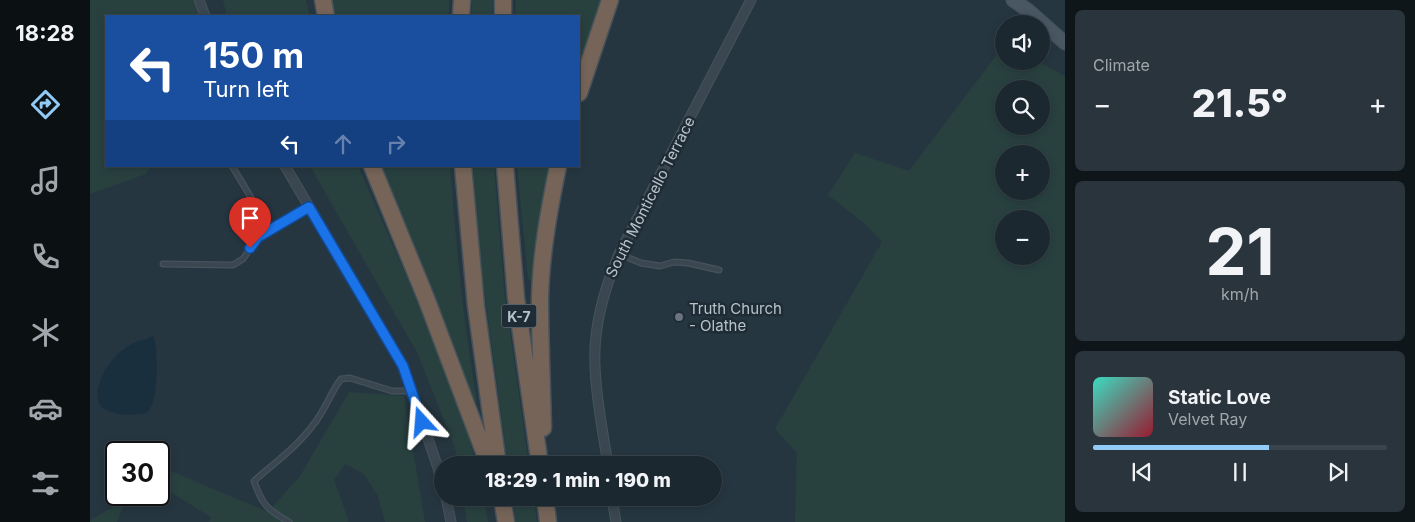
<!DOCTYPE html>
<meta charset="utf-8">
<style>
:root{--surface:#1c2830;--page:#29343c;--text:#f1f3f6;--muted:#a0a6ab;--line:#3a444c;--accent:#91caf6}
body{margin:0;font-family:Inter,sans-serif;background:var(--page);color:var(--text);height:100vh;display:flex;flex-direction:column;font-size:19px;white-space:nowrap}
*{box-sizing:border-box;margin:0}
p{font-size:16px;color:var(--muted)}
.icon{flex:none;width:28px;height:28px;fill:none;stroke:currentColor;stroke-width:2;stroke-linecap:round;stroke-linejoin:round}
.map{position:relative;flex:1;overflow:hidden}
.details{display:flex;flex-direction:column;gap:10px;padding:10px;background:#0f161a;width:350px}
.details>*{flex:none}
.hud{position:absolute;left:15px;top:15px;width:475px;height:152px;border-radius:0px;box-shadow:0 2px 8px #0003,0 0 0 1px var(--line);background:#1a4fa0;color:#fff;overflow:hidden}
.tools{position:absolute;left:905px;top:15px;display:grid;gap:10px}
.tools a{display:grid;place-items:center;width:55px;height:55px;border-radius:50%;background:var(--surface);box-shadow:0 2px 8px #0003,0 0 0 1px var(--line);font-size:25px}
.speed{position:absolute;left:15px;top:441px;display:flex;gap:10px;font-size:25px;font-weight:700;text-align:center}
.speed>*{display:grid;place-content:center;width:65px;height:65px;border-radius:50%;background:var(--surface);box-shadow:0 2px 8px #0003,0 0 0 1px var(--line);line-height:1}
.speed .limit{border:2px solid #111;border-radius:8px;background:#fff;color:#111}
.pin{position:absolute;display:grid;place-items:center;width:42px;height:42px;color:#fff;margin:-51px -21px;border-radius:50% 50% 50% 0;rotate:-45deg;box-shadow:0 0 5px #0007}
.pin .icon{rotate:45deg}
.me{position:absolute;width:55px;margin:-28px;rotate:341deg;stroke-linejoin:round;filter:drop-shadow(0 0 4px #0008)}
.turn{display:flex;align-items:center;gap:18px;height:105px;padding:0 15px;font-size:22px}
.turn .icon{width:65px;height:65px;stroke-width:2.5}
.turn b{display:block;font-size:35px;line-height:42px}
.lanes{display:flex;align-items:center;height:48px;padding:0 15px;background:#0003;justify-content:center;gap:25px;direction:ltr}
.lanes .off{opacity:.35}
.big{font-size:38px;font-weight:800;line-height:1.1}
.details .widget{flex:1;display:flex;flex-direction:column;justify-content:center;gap:8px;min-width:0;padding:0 18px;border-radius:8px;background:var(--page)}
.details .dial{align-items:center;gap:0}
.dial b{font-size:65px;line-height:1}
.song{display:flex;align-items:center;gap:15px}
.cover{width:60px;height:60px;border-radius:8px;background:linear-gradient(135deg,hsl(170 70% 55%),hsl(350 70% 35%))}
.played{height:5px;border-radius:2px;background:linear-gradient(90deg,var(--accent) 60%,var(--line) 60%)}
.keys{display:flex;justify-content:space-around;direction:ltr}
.heat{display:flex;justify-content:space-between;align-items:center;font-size:28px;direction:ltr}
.trip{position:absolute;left:344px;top:456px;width:288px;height:50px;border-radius:25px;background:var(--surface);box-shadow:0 2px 8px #0003,0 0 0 1px var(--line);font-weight:800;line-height:50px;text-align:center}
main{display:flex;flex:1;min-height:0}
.tab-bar{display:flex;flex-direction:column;width:90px;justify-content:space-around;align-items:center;background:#0b1013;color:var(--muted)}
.tab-bar .icon{width:35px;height:35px}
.tab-bar .selected{color:var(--accent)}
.tab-bar b{font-size:22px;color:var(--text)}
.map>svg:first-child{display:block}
</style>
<main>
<nav class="tab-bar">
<b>18:28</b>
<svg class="icon selected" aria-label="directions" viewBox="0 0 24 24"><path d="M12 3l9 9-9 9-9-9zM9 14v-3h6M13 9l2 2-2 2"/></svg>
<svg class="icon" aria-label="music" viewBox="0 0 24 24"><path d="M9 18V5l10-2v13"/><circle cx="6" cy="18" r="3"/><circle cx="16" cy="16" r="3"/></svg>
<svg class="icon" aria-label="phone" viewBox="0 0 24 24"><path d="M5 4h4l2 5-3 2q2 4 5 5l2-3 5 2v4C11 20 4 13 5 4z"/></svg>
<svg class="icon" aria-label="climate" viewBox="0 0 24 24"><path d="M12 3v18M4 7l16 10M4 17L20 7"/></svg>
<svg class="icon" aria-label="car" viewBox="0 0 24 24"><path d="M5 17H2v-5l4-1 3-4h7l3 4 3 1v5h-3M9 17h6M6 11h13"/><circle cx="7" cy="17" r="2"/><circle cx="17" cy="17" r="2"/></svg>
<svg class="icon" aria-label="filters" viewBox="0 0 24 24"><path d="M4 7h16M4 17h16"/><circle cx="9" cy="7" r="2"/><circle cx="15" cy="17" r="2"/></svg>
</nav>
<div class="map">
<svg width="975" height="522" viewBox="0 0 975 522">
<rect width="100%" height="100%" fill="#263640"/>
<!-- green -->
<g fill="#28413f" fill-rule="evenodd">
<polygon points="0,0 103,0 108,16 16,16 16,166 61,166 56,174 0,194"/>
<polygon points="133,0 216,0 220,16 137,16"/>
<polygon points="239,0 359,0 359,16 242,16"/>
<polygon points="382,0 403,0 402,16 382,16"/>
<polygon points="426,0 513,0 489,73 489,16 425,16"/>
<path d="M914 45V61H947L975 76V522H705L707 453 685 429 792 242 774 223 738 195 765 153 819 171ZM914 89H951V126H914ZM914 154H951V191H914ZM914 219H951V256H914Z"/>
<polygon points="220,166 268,166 337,323 372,409 386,465 368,465 365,448 328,354"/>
<path d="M289 166H360C366 245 373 323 387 401L383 400Z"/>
<polygon points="383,166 404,166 414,290 439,465 418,465 390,258"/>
<polygon points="427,166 461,166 445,287 438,278"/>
<polygon points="259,392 314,396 335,522 295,522 288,496 274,474 255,464 244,480 259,521 257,522 119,522 121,517 69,485 69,466 178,512 210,476"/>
<polygon points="373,498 394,498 398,522 377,522"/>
<polygon points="423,498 444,498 447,522 426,522"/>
<polygon points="36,500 27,522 0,522 0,520"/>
</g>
<!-- water -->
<path fill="#192f3e" d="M62 336 64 337C68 354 68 386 63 402 62 406 59 410 57 413 41 416 25 416 11 407 0 391 18 359 34 349 38 346 43 343 48 341 54 339 57 340 62 336Z"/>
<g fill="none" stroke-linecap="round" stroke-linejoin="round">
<defs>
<g id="lane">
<polyline points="142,166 180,229 219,207"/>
<polyline points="529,254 551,263 570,266 584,262 598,263 629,270"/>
<polyline points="73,264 143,265 153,259 168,237 180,229"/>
<path d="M199 522C178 510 172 505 164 481 184 463 207 447 223 425 235 411 240 393 251 379L260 378 302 391H322"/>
</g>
<g id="street">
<polyline points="109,0 115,16"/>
<polyline points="195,166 313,366 348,468 352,485"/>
<path d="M518 465C513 432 506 399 505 366 503 327 514 289 529 254L661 0"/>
<polyline points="356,498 361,522"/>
<polyline points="522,498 526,522"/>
</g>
<polyline id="secondary" points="923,0 939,11 975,43"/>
<g id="highway">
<polyline points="233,0 236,16"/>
<polyline points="371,16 372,0"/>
<polyline points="413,16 413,0"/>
<polyline points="489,93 520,0"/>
<polyline points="282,166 336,298 399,465"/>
<polyline points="373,166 386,306 408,465"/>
<polyline points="415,166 426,298 450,465"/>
<path d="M453 428C452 385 450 341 450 298 451 254 459 210 468 166"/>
<polyline points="412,498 416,522"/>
<polyline points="455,498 458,522"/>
</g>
</defs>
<!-- lane casing -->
<use href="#lane" stroke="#47535c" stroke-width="7"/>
<!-- street casing -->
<use href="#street" stroke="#47535c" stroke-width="11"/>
<!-- secondary casing -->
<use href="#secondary" stroke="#47535c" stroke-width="15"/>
<!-- highway casing -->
<use href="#highway" stroke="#45525a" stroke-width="19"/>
<!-- lane -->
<use href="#lane" stroke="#3a4750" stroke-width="4.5"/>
<!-- street -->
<use href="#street" stroke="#3a4750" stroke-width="9"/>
<!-- secondary -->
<use href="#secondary" stroke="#495763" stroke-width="12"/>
<!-- highway -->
<use href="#highway" stroke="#766458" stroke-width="16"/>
</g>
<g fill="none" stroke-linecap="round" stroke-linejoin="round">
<defs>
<polyline id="route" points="160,248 168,237 219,207 313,366 332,422"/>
</defs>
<!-- route casing -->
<use href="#route" stroke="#114b97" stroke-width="12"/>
<!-- route -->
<use href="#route" stroke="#1a73e8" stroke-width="9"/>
</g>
<!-- markers -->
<circle fill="#6b7280" stroke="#1f2c35" stroke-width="2" cx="589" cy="317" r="5"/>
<g text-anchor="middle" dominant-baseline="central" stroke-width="5" stroke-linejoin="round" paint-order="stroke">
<!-- shield labels -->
<rect fill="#1f2c35" stroke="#89959d" stroke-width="1" x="411.5" y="304.5" width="35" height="23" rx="4"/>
<g font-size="14" font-weight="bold" fill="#b7c2ca">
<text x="429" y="316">K-7</text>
</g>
<!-- street labels -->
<g font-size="15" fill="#b7c2ca" stroke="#1f2c35">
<text transform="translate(560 197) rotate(-63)">South Monticello Terrace</text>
</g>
<!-- poi labels -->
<g font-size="15" fill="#b7c2ca" stroke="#1f2c35" text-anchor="start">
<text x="599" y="308">Truth Church<tspan x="599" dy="17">- Olathe</tspan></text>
</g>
</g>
</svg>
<div class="tools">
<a><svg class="icon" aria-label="sound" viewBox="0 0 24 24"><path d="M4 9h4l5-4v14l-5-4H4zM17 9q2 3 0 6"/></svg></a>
<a><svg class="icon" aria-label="search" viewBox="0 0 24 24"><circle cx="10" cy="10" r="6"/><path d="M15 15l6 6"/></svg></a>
<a>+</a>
<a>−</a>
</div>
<div class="speed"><div class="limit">30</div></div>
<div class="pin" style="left:160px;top:248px;background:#d93025"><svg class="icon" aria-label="arrive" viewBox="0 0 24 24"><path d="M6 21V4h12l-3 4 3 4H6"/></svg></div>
<svg class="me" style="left:332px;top:422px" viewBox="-20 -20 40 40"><path d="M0-17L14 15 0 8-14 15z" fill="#1a73e8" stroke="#fff" stroke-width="4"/></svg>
<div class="trip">18:29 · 1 min · 190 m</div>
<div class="hud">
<div class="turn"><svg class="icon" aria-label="left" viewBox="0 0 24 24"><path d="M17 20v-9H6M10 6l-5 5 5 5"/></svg><div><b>150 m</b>Turn left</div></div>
<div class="lanes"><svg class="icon" aria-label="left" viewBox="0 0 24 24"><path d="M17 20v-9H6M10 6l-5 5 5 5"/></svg><svg class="icon off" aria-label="ahead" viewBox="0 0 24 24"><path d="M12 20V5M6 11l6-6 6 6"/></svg><svg class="icon off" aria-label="right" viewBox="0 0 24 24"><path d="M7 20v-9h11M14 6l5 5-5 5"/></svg></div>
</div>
</div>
<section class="details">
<div class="widget"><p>Climate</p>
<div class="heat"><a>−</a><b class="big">21.5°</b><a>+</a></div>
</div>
<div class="widget dial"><b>21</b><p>km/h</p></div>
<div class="widget">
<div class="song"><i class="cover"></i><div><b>Static Love</b><p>Velvet Ray</p></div></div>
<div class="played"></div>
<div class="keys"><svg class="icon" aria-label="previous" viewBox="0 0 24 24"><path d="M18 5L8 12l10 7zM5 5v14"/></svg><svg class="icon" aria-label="pause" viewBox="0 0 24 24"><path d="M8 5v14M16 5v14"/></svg><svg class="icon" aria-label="next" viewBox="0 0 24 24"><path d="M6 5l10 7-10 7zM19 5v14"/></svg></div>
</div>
</section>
</main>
